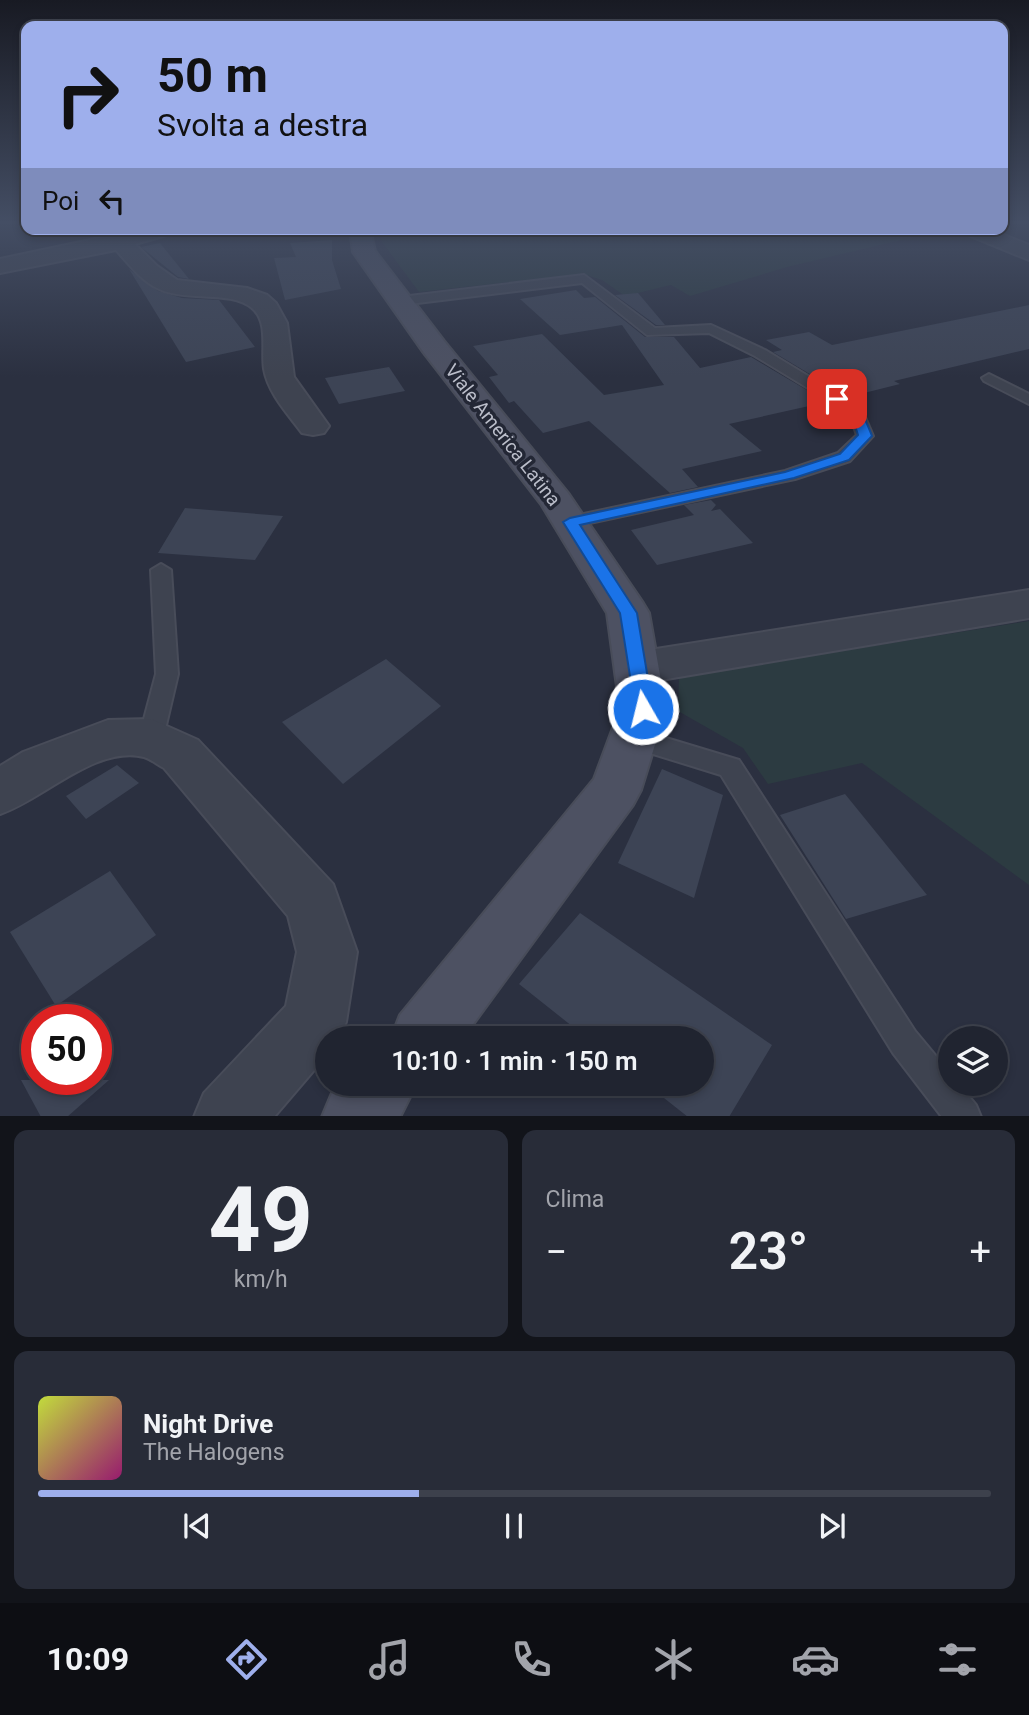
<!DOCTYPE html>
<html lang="it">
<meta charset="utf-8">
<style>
:root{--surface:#202430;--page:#282c38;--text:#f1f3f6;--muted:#a2a4ab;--line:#3d414c;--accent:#9eafec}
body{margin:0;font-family:Roboto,sans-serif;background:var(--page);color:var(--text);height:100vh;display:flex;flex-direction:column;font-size:26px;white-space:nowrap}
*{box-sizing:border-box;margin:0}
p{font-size:23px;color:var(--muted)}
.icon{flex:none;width:38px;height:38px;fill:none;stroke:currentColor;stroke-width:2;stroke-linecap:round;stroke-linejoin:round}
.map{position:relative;height:1116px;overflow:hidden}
.details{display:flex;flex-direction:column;gap:14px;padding:14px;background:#12141a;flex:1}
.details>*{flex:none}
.banner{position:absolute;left:21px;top:21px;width:987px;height:214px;border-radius:14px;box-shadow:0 4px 10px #0003,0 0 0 2px var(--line);background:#9eafec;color:#111;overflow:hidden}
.tools{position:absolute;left:938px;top:1026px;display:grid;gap:14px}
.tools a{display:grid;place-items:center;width:70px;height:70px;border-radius:50%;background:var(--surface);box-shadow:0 4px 10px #0003,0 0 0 2px var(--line);font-size:35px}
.speed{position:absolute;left:21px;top:1004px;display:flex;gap:14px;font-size:35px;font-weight:700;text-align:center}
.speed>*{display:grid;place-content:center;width:91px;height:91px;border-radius:50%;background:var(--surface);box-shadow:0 4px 10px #0003,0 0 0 2px var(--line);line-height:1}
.speed .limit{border:10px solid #d22;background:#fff;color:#111}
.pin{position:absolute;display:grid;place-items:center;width:60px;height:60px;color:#fff;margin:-30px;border-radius:14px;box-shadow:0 4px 10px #0006}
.me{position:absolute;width:77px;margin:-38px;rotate:352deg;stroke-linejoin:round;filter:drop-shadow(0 0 5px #0008)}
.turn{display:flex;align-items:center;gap:24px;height:147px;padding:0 21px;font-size:32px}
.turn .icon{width:91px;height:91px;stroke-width:2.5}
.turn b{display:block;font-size:49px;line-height:60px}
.then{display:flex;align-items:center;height:66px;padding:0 21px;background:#0003;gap:14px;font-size:26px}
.big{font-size:52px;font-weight:600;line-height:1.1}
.details .tile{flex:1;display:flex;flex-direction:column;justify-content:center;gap:10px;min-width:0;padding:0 24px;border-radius:14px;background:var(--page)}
.details .dial{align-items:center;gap:0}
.dial b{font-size:91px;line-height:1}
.song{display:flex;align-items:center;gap:21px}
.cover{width:84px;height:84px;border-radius:10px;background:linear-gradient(135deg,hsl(70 70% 55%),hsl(320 70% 35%))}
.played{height:7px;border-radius:4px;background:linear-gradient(90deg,var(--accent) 40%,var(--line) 40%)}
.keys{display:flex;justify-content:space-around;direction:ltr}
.heat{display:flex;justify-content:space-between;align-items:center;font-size:38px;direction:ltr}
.details .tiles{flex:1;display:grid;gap:14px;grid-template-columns:1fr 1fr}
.tile:last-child{grid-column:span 2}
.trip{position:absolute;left:315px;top:1026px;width:399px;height:70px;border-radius:35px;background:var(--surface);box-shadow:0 4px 10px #0003,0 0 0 2px var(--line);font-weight:600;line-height:70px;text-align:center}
.tabs{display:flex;height:112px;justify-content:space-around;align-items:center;background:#0d0e13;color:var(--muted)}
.tabs .icon{width:49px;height:49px}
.tabs .on{color:var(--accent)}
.tabs b{font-size:32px;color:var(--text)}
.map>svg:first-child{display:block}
</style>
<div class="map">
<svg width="1029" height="1117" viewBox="0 0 1029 1117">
<rect width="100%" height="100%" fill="#2b3040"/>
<!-- green -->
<g fill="#2c3b41">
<polygon points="382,229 715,229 731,239 784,229 804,234 832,229 948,229 787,267 690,296 671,285 625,296 602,280 583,274 419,292 382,242"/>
<polygon points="1029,621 1029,885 862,763 768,784 743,748 678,711 679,677"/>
</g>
<!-- building -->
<g fill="#3d4455">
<polygon points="332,240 332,260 341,289 285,300 274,258 296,257 290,243"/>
<polygon points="160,243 189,279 178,277 141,247"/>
<polygon points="129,269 158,291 182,298 219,300 255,347 186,362"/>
<polygon points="576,290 584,298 595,297 645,337 674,337 700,368 751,357 827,402 729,424 762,451 682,469 698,487 670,493 589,421 543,433 514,401 509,403 489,377 498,375 473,346 542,334 604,395 664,385 622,325 560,335 520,299"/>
<polygon points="638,293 665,325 656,325 615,295"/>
<polygon points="1029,305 1029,349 894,381 900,384 848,397 773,352 782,350 766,340 809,332 832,345"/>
<polygon points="389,367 405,391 339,404 325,378"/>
<polygon points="711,500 716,505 711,511 720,509 753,543 657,565 631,530 694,515 684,505"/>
<polygon points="185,508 283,516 255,560 158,553"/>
<polygon points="386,659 441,706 343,784 282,722"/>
<polygon points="117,765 139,783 86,819 66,796"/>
<polygon points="662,769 723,795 694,898 618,863"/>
<polygon points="845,794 927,895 846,919 780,815"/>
<polygon points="110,871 156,935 56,1006 10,932"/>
<polygon points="580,913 772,1045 729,1117 688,1117 645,1083 702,1083 702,1038 587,1038 519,984"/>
<polygon points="21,1080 109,1080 67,1117 41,1117"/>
</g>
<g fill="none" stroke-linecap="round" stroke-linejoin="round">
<defs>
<g id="lane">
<polygon points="80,229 95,229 126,242 117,244"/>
<polygon points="584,275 655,328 711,325 765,350 861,408 873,436 850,461 795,479 571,527 565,526 562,522 565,518 785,471 838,453 857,435 849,413 755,356 709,333 647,335 582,283 401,305 395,301 401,297"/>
<polygon points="989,374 1029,394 1029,404 984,381 982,378"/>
<polygon points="161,564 171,570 178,674 163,738 160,745 151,748 142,745 139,738 156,674 151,570"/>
<polygon points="633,728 739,760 915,1031 950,1073 950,1083 958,1083 976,1105 981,1117 942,1117 893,1053 721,775 624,745 621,738 624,731"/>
</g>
<g id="street">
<path d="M142 229H177L174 233 135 244 157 266 177 280 247 288 267 295 276 303 287 323 294 377 329 426 324 433 313 435 302 433C288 414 268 393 264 369 261 350 269 322 252 308 231 290 187 302 159 289 141 281 129 264 116 250L0 273V259Z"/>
<polygon points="960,229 989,229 1029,245 1029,260 963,233"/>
<polygon points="1029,590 1029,618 637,684 621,679 615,668 621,657 637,652"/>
<path d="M151 719 198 740 333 884 357 952 346 1022 339 1038H327V1055L274 1117H194L204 1093 286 1006 297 952 288 916 164 768C158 765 151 759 144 757 95 745 43 800 0 814V766L23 752 108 720Z"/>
</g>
<g id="secondary">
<polygon points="350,229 370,229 375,251 444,341 568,493 643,603 649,613 666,709 641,790 633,805 463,1038 391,1038 400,1015 594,779 620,709 607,613 541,504 424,353 353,252"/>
<polygon points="340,1083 417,1083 400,1117 322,1117 332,1093"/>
</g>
</defs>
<!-- lane casing -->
<use href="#lane" stroke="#484c59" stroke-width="4"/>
<!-- street casing -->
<use href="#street" stroke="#484c59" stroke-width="4"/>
<!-- secondary casing -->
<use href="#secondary" stroke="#484c59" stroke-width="4"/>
<!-- lane -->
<use href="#lane" fill="#3e4350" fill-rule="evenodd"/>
<!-- street -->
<use href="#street" fill="#3e4350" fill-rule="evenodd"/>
<!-- secondary -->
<use href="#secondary" fill="#4d5162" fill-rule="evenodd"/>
</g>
<!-- sky -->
<linearGradient id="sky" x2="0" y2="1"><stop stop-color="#181a23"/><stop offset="0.59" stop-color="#444e64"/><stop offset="1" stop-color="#444e64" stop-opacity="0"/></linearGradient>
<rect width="1029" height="377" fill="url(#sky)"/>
<!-- route -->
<path fill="#1a73e8" stroke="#114b97" stroke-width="2" d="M833 397C857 394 865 418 872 436L849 460 794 478 580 525 637 613 653 709 643 716 636 714 620 613 563 522 570 518 785 472 840 454 858 435 851 413 833 402Z"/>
<g text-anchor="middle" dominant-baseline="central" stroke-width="7" stroke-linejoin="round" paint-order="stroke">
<!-- street labels -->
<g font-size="19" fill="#bbbeca" stroke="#232735">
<text transform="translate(503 435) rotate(52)">Viale America Latina</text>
</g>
</g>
</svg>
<div class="tools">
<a><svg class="icon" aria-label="layers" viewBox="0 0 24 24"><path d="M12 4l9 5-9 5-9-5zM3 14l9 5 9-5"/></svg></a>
</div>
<div class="speed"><div class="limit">50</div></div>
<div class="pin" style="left:837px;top:399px;background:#d93025"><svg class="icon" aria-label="arrive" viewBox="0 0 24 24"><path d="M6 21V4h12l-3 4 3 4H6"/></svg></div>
<svg class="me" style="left:643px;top:709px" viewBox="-20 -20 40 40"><circle r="17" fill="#1a73e8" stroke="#fff" stroke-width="3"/><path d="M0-11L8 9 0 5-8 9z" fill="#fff"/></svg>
<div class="trip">10:10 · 1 min · 150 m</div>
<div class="banner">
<div class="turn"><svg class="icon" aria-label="right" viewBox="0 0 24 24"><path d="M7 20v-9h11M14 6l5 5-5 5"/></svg><div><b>50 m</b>Svolta a destra</div></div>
<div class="then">Poi<svg class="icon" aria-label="left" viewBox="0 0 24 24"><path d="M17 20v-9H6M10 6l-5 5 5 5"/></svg></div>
</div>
</div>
<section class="details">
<div class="tiles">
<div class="tile dial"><b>49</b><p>km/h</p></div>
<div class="tile"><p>Clima</p>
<div class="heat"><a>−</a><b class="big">23°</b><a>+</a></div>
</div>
<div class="tile">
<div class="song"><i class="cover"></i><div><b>Night Drive</b><p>The Halogens</p></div></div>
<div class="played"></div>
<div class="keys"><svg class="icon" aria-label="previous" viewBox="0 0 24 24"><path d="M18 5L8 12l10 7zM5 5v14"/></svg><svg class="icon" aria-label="pause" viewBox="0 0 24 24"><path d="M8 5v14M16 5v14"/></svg><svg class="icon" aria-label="next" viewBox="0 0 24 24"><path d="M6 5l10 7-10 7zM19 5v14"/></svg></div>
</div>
</div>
</section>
<nav class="tabs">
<b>10:09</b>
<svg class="icon on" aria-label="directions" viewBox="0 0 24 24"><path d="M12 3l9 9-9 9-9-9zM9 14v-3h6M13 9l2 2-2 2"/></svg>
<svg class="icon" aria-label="music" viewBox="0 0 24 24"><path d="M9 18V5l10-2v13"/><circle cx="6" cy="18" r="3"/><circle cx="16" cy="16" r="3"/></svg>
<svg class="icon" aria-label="phone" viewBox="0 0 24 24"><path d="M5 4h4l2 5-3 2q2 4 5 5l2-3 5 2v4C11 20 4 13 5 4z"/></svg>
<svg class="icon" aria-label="climate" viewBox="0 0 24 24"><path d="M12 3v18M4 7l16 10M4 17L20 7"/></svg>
<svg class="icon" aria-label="car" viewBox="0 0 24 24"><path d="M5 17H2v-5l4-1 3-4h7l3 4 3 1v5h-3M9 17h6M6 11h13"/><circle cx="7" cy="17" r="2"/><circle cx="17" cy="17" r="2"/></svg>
<svg class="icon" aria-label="filters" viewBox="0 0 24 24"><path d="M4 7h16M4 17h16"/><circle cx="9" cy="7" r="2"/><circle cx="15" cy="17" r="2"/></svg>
</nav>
